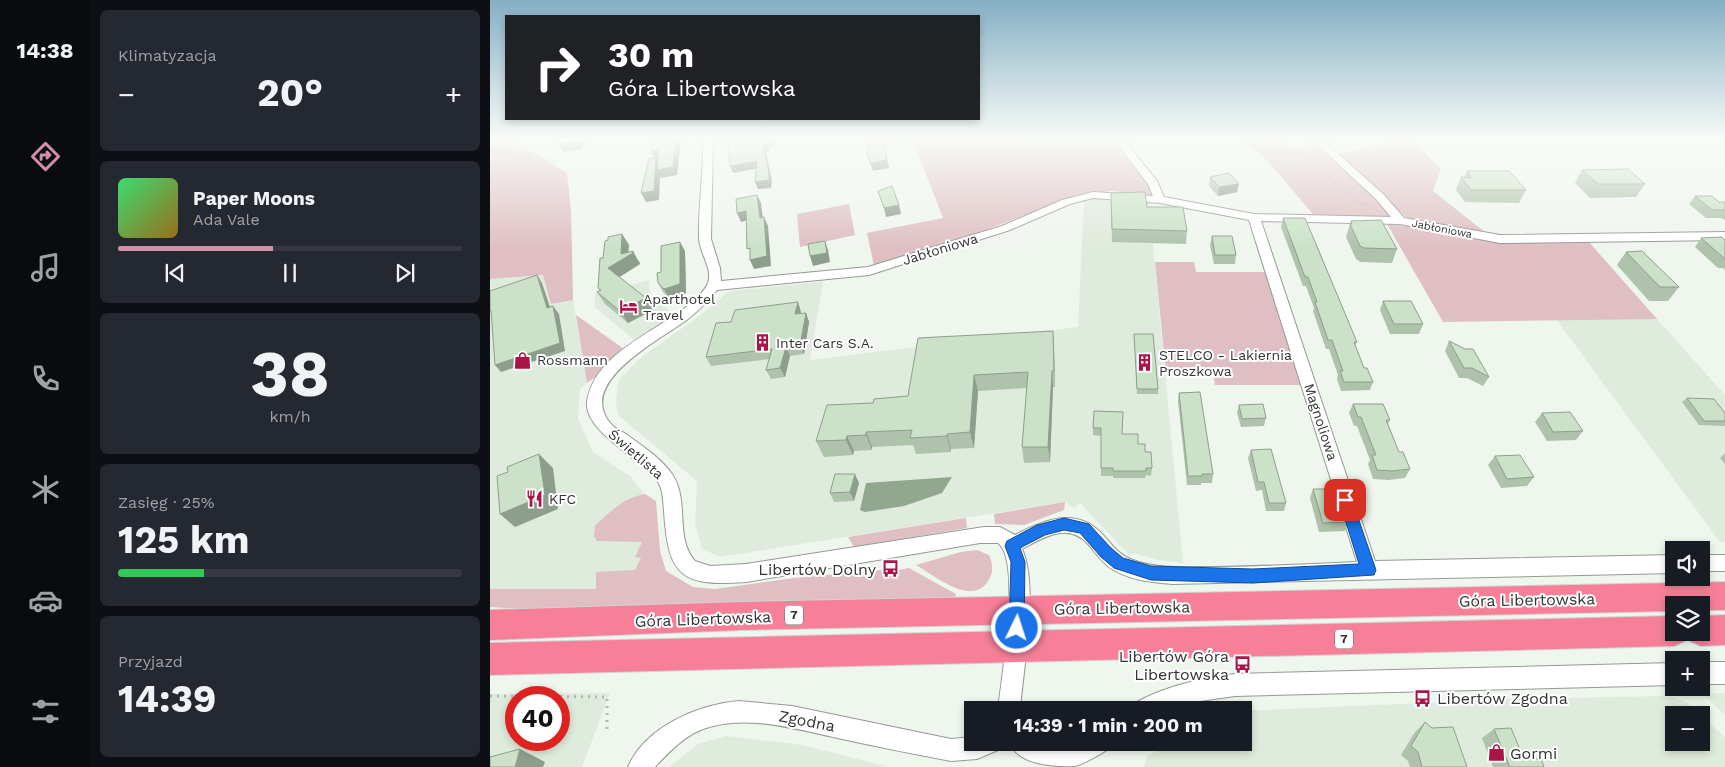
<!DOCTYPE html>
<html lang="pl">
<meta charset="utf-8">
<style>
:root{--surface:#171b24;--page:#242831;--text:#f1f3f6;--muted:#9ea1a6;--line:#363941;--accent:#d18fa8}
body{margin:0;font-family:"Work Sans",sans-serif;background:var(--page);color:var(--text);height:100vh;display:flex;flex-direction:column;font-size:19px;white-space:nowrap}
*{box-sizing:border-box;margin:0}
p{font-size:16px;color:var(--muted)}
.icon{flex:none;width:28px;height:28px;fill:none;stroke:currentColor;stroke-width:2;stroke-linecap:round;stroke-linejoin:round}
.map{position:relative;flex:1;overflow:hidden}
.panel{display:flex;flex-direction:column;gap:10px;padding:10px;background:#0d0f14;width:400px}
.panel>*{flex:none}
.top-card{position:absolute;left:15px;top:15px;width:475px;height:105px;border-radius:0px;box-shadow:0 2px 8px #0003;background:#202124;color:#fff;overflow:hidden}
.tools{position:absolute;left:1175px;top:541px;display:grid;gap:10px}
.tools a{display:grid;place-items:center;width:45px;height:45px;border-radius:0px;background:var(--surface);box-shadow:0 2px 8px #0003;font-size:25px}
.speed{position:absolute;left:15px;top:686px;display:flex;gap:10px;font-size:25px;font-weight:700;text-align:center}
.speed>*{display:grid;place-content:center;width:65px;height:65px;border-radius:50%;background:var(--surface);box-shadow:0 2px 8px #0003;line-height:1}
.speed .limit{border:8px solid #d22;background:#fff;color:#111}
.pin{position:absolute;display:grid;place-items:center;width:42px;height:42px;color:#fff;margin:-21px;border-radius:10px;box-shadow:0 2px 8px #0006}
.me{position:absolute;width:55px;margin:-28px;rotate:4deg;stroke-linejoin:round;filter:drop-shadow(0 0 4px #0008)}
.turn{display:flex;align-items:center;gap:18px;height:105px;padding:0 20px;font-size:22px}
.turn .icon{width:65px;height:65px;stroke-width:2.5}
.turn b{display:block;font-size:35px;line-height:42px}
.big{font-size:38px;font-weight:700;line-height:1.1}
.panel .card{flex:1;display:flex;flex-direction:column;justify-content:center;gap:8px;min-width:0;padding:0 18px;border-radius:8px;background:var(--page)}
.panel .dial{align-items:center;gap:0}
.dial b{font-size:65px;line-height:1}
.song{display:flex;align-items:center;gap:15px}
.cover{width:60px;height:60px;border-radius:8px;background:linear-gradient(135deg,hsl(140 70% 55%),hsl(40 70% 35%))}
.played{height:5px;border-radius:2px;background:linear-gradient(90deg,var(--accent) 45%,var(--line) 45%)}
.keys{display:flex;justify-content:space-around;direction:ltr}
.heat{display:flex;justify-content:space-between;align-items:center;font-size:28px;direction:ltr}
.charge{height:8px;border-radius:4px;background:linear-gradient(90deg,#34c759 25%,var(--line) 0)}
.trip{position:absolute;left:474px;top:701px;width:288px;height:50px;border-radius:0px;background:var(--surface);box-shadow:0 2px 8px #0003;font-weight:700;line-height:50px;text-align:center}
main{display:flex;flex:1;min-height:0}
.dock{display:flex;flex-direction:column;width:90px;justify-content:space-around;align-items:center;background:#090b0e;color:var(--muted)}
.dock .icon{width:35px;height:35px}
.dock .selected{color:var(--accent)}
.dock b{font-size:22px;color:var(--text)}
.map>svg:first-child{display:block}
</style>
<main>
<nav class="dock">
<b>14:38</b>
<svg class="icon selected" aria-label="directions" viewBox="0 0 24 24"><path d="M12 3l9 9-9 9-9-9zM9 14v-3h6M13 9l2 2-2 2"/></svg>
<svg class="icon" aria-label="music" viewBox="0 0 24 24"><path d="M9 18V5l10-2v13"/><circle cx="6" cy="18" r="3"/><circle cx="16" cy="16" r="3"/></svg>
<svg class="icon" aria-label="phone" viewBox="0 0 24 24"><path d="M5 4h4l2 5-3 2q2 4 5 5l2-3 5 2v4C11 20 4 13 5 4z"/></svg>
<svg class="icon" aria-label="climate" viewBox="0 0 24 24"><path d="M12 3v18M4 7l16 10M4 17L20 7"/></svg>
<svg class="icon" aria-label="car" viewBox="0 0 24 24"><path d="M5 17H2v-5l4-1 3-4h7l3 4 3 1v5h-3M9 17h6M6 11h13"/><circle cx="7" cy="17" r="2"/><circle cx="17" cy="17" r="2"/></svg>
<svg class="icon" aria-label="filters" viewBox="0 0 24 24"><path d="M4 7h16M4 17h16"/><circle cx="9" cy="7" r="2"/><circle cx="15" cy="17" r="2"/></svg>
</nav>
<section class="panel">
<div class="card"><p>Klimatyzacja</p>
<div class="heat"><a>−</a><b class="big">20°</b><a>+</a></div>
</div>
<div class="card">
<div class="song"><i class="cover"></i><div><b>Paper Moons</b><p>Ada Vale</p></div></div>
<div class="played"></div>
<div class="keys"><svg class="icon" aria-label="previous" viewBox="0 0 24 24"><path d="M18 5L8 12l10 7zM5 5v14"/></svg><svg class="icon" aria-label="pause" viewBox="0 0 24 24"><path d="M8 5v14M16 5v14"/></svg><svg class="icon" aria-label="next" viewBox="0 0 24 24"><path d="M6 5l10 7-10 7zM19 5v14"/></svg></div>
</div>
<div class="card dial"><b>38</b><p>km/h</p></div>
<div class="card"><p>Zasięg · 25%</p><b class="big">125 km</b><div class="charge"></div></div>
<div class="card"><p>Przyjazd</p><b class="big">14:39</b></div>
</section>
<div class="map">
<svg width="1235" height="767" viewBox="0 0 1235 767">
<rect width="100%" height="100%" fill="#eff6ee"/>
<!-- built -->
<g fill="#dfebdd" fill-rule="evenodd">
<polygon points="615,197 659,203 693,563 669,560 642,553 640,556 590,503 584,508 575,502 230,557 212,549 205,524 207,481 128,415 126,402 129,380 149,359 212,314 239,291 333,282 320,360 588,327 594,201"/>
<polygon points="53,275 61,304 83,300 97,383 90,389 88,419 103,452 141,477 158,499 166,527 144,593 0,592 0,279"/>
<polygon points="159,280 160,294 184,315 148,340 144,340 105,307 105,294"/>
<polygon points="1066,319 1167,319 1235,395 1235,542 1230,542"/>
<path d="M120 693 92 767H0V694ZM26 698H69V740H26Z"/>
<polygon points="1235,693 1235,715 1212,694"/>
<polygon points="1175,696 1195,701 1210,715 1184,715 1184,742 1211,742 1211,716 1235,737 1235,767 654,767 657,756 682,743 752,742 753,711 1021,699"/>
<polygon points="237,736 312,745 399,767 179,767 208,744"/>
</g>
<!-- green -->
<g fill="#dfbfc3">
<polygon points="0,140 23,140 23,144 50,156 77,173 81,210 83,300 61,304 53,275 0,279"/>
<polygon points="375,140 626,140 658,181 664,196 623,191 591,194 464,242 384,266 377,233 453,218 423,141 377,149"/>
<polygon points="751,140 790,140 802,149 830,144 910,221 826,218 777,160"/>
<polygon points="912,140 922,140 951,169 943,191 1001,237 920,221 848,154"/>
<polygon points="359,204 365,235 310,247 307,214"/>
<polygon points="897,224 926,227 1010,243 1098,241 1167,319 953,322"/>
<polygon points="665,262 704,262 706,272 777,272 813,385 725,385 723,373 676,373"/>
<polygon points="86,315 134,349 111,373 97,383"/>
<path d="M155 494 166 501 170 551 176 571 203 587 225 589 304 578 391 570 392 573 419 568 466 594 465 598 67 611 0 607V589H106V572L145 570 151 558 145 557 152 542 107 541 104 536 105 526C118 513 135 497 155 494Z"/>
<polygon points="575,502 574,510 534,525 505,524 504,514"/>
<polygon points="476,518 477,528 364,547 358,537"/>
<path d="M487 550 499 555C503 565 504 572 498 581 482 607 445 576 426 565L471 552Z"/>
</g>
<!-- water -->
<polygon fill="#91a78e" points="462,477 452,493 414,506 375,512 370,510 376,483"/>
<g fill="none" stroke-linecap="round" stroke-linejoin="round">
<defs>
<g id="minor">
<path d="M213 140H223L221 239 230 268 231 281 378 267 512 226 572 200 603 192 663 196 658 184 624 140H634L667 181 674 197 764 214 901 217 886 199 822 140H833L894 195 914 218 1010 235 1235 232V240L1010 243 910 224 771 221 885 561 1184 555V573L682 584C661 582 637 580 619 567 611 561 605 552 598 544 578 522 554 537 532 549 549 585 533 669 530 710H508C511 680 532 561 508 543H490L256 582C191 587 178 576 174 511 173 500 173 488 166 479 149 458 94 431 97 402 104 355 161 334 195 308 203 301 214 293 218 283 223 268 210 254 209 239 208 206 214 173 213 140ZM603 198 670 203 759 220 867 562C817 564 768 567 718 567 694 567 666 569 643 560 630 556 623 546 614 536 588 506 555 519 525 535L510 527H494L256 564 220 566 205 561C184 537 200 500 182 474 171 458 152 446 136 434 131 431 124 428 120 423 86 381 172 339 198 319 209 310 218 302 227 290L379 275 520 230 580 204Z"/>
<rect x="1211" y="555" width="24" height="16"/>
<rect x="1211" y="662" width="24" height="22"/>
<path d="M1184 663V685L745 696 710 701 677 710H644L647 702C678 685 710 679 745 674Z"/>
<path d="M249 701 302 706 461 739 482 737V742H511L508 750 487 759 461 761C425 754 388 747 352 739 308 730 261 714 216 728 196 734 179 752 165 767H138C155 727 209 704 249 701Z"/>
<path d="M519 742H550L569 747 586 742H620L617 750C607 756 596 763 585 766 563 767 528 765 519 742Z"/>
</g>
<g id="highway">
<polygon points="1235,582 1235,610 1211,610 1211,605 1184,605 1184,611 252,630 0,640 0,610 252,602"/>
<polygon points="1235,615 1235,645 1211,646 1200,641 1198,635 1195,641 1184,646 0,675 0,643 1184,616 1184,632 1211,632 1211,616"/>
</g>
</defs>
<!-- minor casing -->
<use href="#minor" stroke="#949a93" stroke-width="2"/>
<!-- highway casing -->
<use href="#highway" stroke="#d2d2d2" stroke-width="2"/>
<!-- path-far1 -->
<g stroke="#b2b7b1" stroke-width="2" stroke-dasharray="1 3" stroke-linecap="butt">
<polyline points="756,140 774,154 808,153 814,155 868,202 884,206"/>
<polyline points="0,148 7,153 69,162"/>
</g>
<!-- path -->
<polyline stroke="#b2b7b1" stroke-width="3" stroke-dasharray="2 5" stroke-linecap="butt" points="0,696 117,697 117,732"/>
<!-- minor -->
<use href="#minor" fill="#fff" fill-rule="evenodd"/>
<!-- highway -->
<use href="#highway" fill="#f78098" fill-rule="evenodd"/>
</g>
<!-- wall -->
<g fill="#afc2ac">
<polygon points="1092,170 1155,184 1146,197 1100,198 1085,183"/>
<polygon points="977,171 1036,190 1029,203 975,202 966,190 971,177 974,177"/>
<polygon points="720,177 747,192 728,196 719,186"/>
<polygon points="1205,196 1229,202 1235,202 1235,220 1231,218 1216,218 1199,204"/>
<polygon points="621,205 697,231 696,244 622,242"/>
<polygon points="793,218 867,342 865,346 874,368 883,382 880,390 851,391 847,379 848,375 839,349 836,349 823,311 824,308 816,286 813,286 791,227"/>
<polygon points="861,221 907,249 902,263 870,262 866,259 856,237"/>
<polygon points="132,234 139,245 138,252 150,262 150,264 129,277 156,298 163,310 138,323 115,304 107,292 110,290 108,288 113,258 118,240"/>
<polygon points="722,236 746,255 745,264 724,264 720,245"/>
<polygon points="1211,238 1235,240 1235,270 1233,268 1228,268 1205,247"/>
<polygon points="195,251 196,293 180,299 173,292 168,283 171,272"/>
<polygon points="1136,252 1189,287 1178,301 1159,301 1127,265"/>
<polygon points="893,301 933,324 929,334 900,334 890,310"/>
<polygon points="311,312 311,313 316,313 319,322 314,354 300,356 295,377 281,379 276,370 280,359 221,366 216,357"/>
<polygon points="563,331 565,387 563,387 560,462 534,463 532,447 537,388 488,391 484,448 461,449 461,452 426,454 423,445 382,447 382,450 364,451 363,455 334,457 326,441 383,403 418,396"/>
<polygon points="644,334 668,389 668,394 647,394"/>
<polygon points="959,341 999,377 993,386 977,378 969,378 955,351"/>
<polygon points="689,393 723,474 722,483 711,483 711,485 697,485 688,401"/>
<polygon points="1197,398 1235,413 1235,426 1209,425 1192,402"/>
<polygon points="863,404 900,420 898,424 909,452 920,469 915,478 898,480 883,479 878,464 880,460 867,426 864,426 859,413"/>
<polygon points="749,405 776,418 774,426 751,427 747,413"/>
<polygon points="604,411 632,434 648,444 655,452 662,468 661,476 656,475 655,478 623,478 623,476 611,476 611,436 603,435 603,428"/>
<polygon points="1052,413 1093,431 1086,440 1057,441 1045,422"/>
<polygon points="761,450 796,503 794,511 776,511 772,490 766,491 758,458"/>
<polygon points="1235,453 1235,464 1230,458"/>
<polygon points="1005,456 1044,477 1037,486 1011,488 998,465"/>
<polygon points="369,483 364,501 344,502 340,493"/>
<polygon points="823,489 859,522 855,531 829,532 820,498"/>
<polygon points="935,722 977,767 920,767 918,761 911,755 925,732"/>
<polygon points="1004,729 1034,759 1054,767 1003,767 992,738"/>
</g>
<!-- shaded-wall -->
<g fill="#8e9e8c">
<polygon points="95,140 92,149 73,152 67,141"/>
<polygon points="186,140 191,140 187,175 171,178 170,176 169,200 156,202 151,193 166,158 171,167"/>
<polygon points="276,140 284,140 285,146 279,147 280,151 276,152 282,181 281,188 268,189 265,182 273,145"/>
<polygon points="394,145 399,168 383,171 380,163"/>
<polygon points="168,150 172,157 165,159 161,151"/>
<polygon points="267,161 270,168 243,173 240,166"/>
<polygon points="749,184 747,192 728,196 729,187"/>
<polygon points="267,195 271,203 274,227 270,218"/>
<polygon points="409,205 411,214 396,217 394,208"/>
<polygon points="256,211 259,220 251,222 247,213"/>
<polygon points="274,217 278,226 281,266 264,269 260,260"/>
<polygon points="132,234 139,245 138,256 143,251 150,264 125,280 118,268 131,254"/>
<polygon points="335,241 338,250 340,262 323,266 320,256"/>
<polygon points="190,242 195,251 196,293 180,299 174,289"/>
<polygon points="47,275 52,283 63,316 57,308"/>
<polygon points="156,298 163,310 138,323 130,311"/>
<polygon points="308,302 311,312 309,323 305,314"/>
<polygon points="63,306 69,314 75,351 11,372 5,365"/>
<polygon points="316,313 319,322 314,354 310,345"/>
<polygon points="563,331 564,347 565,387 564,371"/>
<polygon points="296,347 300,356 295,377 290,368"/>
<polygon points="562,371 563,387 560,462 558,447"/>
<polygon points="484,375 488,391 484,448 480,432"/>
<polygon points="376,432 382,447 382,450 376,435"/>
<polygon points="457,434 461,449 461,452 457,436"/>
<polygon points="357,436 364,451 363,455 356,440"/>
<polygon points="49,454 63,468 68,509 25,527 10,514"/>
<polygon points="365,474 369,483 364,501 360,492"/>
<polygon points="30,749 55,762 53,767 25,767"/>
</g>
<!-- building -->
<g fill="#cbe2c8" stroke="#8e9e8c">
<polygon points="67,140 88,140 87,142 68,144 69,141 67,141"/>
<polygon points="161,140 186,140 183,167 167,170 168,150 161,151"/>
<polygon points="238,140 276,140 277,144 273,145 279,173 279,180 265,182 267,161 240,166"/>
<polygon points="394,145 397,160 380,163 376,148"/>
<polygon points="159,158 166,158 164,191 151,193"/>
<polygon points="1138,169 1155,184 1108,184 1092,170"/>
<polygon points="977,171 1019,171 1036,190 981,190 971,177 981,178"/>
<polygon points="739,173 749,184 729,187 720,177"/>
<polygon points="402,186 409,205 394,208 388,191"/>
<polygon points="655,192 657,207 693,207 697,231 622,229 621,193"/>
<polygon points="267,195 270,218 274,217 277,256 260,260 260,248 257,249 256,211 247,213 246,199"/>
<polygon points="1205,196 1222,196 1229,202 1235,202 1235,210 1222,210"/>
<polygon points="793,218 815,218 867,342 864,342 874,368 877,368 883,382 854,382 850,371 853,371 842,340 838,340 825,302 827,302 818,277 815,277"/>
<polygon points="891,220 907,249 874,248 870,246 860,224 862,224 861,221"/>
<polygon points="132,234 131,254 143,251 143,253 118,268 156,298 130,311 107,292 111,290 108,288 110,258 113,258 115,241 118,240 118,237"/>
<polygon points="722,236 742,236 746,255 725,255"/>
<polygon points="1232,237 1235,240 1235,259 1211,238"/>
<polygon points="335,241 337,253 320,256 318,244"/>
<polygon points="190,242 190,284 174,289 168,283 167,273 171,272 171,246"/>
<polygon points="1152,251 1189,287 1170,287 1136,252"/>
<polygon points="47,275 57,308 63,306 70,343 5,365 1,310 0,311 0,291"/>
<polygon points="893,301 921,301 933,324 904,324"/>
<polygon points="308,302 305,314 316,313 310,345 296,347 290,368 276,370 282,349 216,357 226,323 241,322 245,310"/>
<polygon points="563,331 564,371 562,371 558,447 532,447 538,372 484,375 480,432 457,434 457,436 420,438 422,430 376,432 376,435 357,436 356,440 326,441 337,405 383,403 384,399 418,396 428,338"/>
<polygon points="644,334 663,334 668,389 647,389"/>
<polygon points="959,341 975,349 983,349 999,377 982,368 974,368"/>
<polygon points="710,392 723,474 712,474 712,476 698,476 689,393"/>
<polygon points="1197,398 1224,399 1235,413 1235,421 1214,421"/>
<polygon points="773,404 776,418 752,419 749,405"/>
<polygon points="863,404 893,404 900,420 896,420 909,452 913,452 920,469 902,471 887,470 882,455 886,455 871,417 868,417"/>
<polygon points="604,411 633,412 632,434 648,434 648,444 655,444 655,452 661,452 662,468 656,468 656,471 623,471 623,468 611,468 611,428 603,428"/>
<polygon points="1080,412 1093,431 1063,432 1052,413"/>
<polygon points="781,449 796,503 779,503 774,482 768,482 761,450"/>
<polygon points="49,454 55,495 10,514 7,476 18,472 17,467"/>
<polygon points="1030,455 1044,477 1017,479 1005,456"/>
<polygon points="345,474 365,474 360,492 340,493"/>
<polygon points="823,489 848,489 859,522 833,523"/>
<polygon points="935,722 942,728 963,727 977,767 932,767 928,752 921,746"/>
<polygon points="1021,728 1034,759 1051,759 1054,767 1020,767 1004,729"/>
<polygon points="30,749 25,767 0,767 0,757"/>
</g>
<!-- sky -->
<linearGradient id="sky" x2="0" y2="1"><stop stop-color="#85afc4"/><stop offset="0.56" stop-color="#f8fbf7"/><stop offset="1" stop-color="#f8fbf7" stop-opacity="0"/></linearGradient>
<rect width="1235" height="248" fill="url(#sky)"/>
<!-- route -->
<polygon fill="#1a73e8" stroke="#114b97" points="855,494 860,496 862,500 886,570 884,575 763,583 661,580 624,568 611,557 590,533 574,530 555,535 530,548 535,562 534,628 532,634 527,636 521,634 519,628 521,562 515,546 517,541 547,525 574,518 599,524 621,548 633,558 661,566 763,569 869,564 849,500 851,496"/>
<!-- icons -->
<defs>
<symbol id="hotel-bare" viewBox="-9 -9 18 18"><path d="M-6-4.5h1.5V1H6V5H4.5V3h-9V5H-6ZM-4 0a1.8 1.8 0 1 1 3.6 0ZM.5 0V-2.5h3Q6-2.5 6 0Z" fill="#a91549" stroke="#fff" stroke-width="2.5" paint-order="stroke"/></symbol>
<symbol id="building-bare" viewBox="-9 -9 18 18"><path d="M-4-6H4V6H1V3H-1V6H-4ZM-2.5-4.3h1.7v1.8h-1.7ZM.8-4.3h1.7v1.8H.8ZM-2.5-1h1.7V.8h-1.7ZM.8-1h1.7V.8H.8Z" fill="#a91549" stroke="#fff" stroke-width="2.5" paint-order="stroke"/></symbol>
<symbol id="shop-bare" viewBox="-9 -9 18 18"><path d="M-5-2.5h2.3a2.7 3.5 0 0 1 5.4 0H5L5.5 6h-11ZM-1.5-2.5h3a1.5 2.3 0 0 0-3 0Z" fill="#a91549" stroke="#fff" stroke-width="2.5" paint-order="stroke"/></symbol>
<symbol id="restaurant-bare" viewBox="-9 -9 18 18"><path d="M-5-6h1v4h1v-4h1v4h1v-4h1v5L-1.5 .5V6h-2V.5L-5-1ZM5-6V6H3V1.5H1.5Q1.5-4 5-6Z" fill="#a91549" stroke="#fff" stroke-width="2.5" paint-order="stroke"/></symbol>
<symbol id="bus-bare" viewBox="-9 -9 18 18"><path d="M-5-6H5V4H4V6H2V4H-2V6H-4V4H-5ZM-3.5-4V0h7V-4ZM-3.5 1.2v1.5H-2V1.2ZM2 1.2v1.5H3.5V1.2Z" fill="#a91549" stroke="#fff" stroke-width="2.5" paint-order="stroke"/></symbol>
</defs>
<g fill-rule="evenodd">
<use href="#hotel-bare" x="126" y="294" width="25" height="25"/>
<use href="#building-bare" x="260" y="330" width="25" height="25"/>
<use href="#shop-bare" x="20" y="348" width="25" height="25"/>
<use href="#building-bare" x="642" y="350" width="25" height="25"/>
<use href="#restaurant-bare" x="32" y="486" width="25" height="25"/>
<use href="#bus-bare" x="388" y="556" width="25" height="25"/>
<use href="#bus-bare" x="740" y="652" width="25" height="25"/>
<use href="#bus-bare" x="920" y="686" width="25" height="25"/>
<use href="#shop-bare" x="994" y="740" width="25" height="25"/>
</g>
<g text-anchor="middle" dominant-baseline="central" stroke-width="4" stroke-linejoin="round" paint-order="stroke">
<!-- far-street labels -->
<g font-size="11" fill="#313431" stroke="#fff">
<text transform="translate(952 229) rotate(11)">Jabłoniowa</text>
</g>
<!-- shield labels -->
<g fill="#fff" stroke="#6f716f" stroke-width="1">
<rect x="295" y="605.5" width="18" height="19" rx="4"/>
<rect x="845" y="629.5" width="18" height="19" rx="4"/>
</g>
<g font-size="12" font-weight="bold" fill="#313431">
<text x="304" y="615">7</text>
<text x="854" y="639">7</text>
</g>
<!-- street labels -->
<g font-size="14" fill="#313431" stroke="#fff">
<text transform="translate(450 249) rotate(-17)">Jabłoniowa</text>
<text transform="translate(831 422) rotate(72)">Magnoliowa</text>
<text transform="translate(146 454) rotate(41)">Świetlista</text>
</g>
<!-- poi labels -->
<g font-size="14" fill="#313431" stroke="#fff" text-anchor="start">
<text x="153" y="299">Aparthotel<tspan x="153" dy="16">Travel</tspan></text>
<text x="286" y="343">Inter Cars S.A.</text>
<text x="669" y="355">STELCO - Lakiernia<tspan x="669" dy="16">Proszkowa</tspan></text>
<text x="47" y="360">Rossmann</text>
<text x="59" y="499">KFC</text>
</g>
<!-- near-poi labels -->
<g font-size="16" fill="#313431" stroke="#fff" text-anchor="end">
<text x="386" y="569">Libertów Dolny</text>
<text x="739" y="656">Libertów Góra<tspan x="739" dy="18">Libertowska</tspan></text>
<text x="947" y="698" text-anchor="start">Libertów Zgodna</text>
<text x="1020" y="753" text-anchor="start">Gormi</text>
</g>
<!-- near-street labels -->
<g font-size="16" fill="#313431" stroke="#fff">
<text transform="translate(1037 600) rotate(-1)">Góra Libertowska</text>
<text transform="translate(632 608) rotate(-1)">Góra Libertowska</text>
<text transform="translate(213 619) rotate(-2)">Góra Libertowska</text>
<text transform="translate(317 721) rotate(11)">Zgodna</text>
</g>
</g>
</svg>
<div class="tools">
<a><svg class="icon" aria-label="sound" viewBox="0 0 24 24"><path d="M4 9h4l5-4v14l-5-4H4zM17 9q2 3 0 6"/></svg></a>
<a><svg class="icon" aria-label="layers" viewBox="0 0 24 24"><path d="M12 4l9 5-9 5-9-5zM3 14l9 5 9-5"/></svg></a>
<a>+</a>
<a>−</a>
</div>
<div class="speed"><div class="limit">40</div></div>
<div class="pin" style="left:855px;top:500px;background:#d93025"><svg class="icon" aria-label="arrive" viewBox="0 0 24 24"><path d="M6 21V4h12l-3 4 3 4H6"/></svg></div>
<svg class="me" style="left:527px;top:628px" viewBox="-20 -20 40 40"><circle r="17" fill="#1a73e8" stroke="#fff" stroke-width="3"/><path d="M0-11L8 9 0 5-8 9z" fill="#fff"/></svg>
<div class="trip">14:39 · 1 min · 200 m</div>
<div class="top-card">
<div class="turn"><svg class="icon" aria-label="right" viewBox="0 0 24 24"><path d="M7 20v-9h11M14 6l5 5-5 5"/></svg><div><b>30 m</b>Góra Libertowska</div></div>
</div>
</div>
</main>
